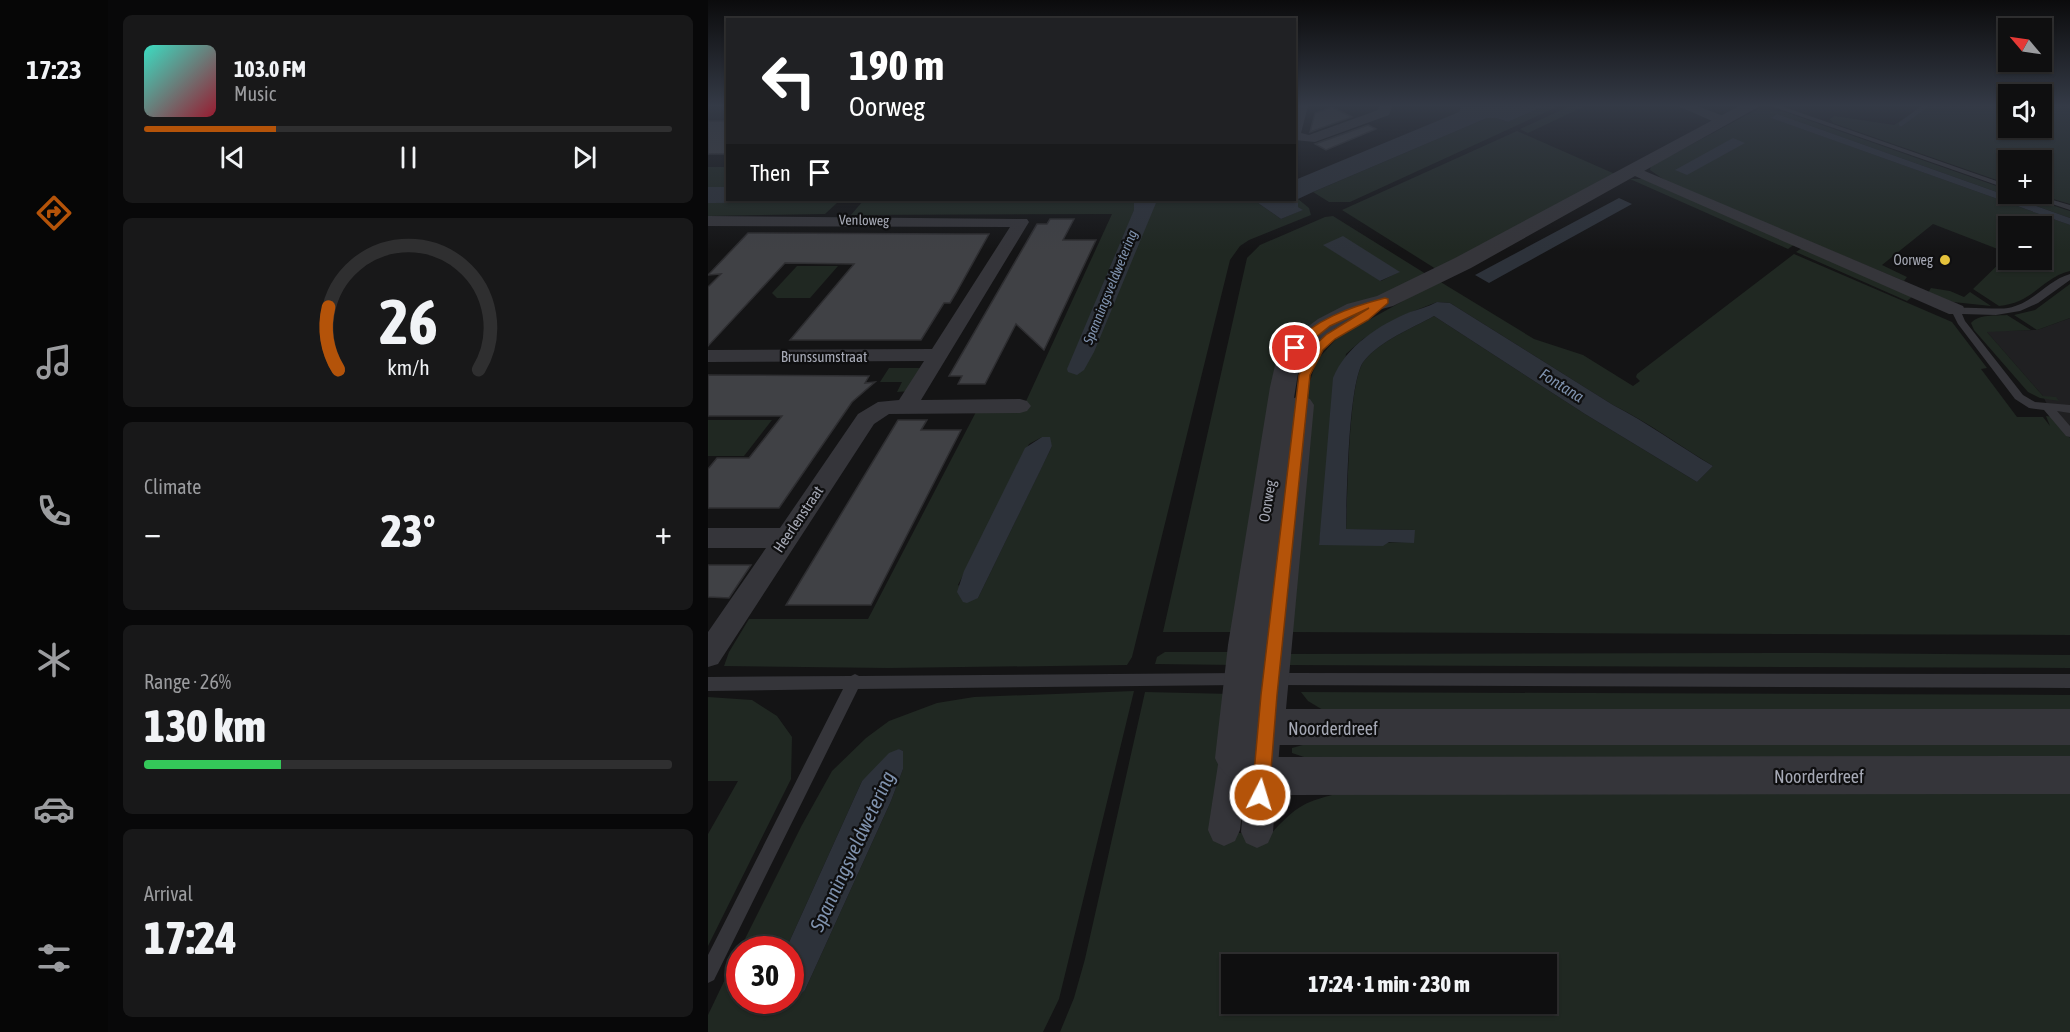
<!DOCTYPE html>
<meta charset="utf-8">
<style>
:root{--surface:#0f0f10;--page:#181819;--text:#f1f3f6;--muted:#9b9c9f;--line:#2f2f30;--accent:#b45309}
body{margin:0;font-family:"Asap Condensed",sans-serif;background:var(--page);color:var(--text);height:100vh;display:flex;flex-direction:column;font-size:22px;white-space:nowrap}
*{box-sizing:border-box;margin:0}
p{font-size:20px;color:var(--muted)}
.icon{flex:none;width:33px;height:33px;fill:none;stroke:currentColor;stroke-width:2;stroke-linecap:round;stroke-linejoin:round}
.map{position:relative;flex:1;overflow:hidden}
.drawer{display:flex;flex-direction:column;gap:15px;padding:15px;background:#080809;width:600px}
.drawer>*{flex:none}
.guide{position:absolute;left:18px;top:18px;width:570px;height:183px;border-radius:0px;box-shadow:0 2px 4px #0004,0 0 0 2px var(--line);background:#202124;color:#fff;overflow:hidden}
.needle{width:39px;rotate:299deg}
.tools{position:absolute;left:1290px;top:18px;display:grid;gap:12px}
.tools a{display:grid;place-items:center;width:54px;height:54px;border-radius:0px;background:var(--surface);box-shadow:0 2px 4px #0004,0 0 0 2px var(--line);font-size:30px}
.speed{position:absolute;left:18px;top:936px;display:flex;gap:12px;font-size:30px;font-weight:700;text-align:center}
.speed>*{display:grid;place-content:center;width:78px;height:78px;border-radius:50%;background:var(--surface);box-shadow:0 2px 4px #0004,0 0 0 2px var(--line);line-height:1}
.speed .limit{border:9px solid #d22;background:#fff;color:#111}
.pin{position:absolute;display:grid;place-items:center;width:51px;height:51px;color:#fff;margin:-26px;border:3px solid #fff;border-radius:50%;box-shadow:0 2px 6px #0007}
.me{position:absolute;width:66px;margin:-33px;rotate:5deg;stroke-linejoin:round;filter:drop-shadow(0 0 4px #0008)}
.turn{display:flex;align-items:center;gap:21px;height:126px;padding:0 24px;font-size:27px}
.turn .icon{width:78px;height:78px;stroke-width:2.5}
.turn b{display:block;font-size:42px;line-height:51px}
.then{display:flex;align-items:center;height:57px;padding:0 24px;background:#0003;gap:12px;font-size:22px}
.big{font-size:45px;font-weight:800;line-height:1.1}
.drawer .card{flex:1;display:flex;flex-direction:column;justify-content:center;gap:9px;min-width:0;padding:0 21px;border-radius:9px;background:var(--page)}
.drawer .dial{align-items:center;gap:0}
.dial svg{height:156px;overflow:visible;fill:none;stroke:var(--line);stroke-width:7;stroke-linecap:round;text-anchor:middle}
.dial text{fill:var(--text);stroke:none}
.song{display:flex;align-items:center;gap:18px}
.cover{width:72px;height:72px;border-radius:9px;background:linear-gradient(135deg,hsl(170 70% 55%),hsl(350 70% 35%))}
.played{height:6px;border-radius:3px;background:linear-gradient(90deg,var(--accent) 25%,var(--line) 25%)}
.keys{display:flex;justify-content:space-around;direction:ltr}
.heat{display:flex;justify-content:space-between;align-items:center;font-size:33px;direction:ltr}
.charge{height:9px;border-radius:4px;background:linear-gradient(90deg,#34c759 26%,var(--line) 0)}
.trip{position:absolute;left:513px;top:954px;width:336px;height:60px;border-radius:0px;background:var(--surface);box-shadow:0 2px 4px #0004,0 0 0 2px var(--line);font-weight:800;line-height:60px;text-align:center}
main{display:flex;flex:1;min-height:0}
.dock{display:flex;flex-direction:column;width:108px;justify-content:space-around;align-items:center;background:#060606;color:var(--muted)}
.dock .icon{width:42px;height:42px}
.dock .on{color:var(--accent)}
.dock b{font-size:27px;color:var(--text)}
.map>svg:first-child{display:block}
</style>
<main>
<nav class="dock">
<b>17:23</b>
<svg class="icon on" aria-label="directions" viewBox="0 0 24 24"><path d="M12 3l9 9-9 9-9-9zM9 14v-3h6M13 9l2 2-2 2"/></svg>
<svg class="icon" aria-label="music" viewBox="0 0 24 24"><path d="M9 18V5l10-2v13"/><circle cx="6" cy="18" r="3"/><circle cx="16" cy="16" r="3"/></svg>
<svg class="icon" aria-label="phone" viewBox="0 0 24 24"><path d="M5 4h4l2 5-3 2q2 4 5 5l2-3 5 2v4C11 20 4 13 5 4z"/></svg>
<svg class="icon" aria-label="climate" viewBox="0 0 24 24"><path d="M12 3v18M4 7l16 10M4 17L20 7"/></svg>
<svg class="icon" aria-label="car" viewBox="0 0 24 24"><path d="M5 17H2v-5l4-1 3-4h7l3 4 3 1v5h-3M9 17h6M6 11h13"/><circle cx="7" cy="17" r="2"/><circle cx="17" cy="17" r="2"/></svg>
<svg class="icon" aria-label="filters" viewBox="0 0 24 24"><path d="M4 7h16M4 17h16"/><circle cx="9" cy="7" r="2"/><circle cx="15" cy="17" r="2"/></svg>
</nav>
<section class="drawer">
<div class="card">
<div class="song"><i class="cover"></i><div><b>103.0 FM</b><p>Music</p></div></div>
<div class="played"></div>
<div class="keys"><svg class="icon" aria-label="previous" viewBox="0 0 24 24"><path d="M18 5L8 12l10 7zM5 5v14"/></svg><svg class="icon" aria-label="pause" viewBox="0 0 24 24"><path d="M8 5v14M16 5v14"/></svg><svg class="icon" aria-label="next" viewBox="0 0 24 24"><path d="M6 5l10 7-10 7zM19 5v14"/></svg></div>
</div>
<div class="card dial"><svg viewBox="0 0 100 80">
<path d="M14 69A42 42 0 1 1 86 69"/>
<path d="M14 69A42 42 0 0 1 9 37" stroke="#b45309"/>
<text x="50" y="56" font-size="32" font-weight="700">26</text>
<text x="50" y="72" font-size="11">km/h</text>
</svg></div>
<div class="card"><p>Climate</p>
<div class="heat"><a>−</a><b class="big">23°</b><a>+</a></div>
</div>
<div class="card"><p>Range · 26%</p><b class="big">130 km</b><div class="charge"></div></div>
<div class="card"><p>Arrival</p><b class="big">17:24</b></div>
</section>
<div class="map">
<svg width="1362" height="1032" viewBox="0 0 1362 1032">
<rect width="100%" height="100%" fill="#141415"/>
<!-- built -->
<polygon fill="#202022" points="1362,318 1362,438 1345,417 1335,396 1278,331 1329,330"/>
<!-- green -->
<g fill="#202822" fill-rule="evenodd">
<polygon points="836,106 851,106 642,202 621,202 605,192 779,118 788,118 800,122"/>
<polygon points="862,106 877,106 820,133 812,129"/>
<polygon points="1215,106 1300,106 1300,128 1334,128 1334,106 1362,106 1362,204 1328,194 1334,194 1334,160 1300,160 1300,184 1125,123 1122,119 1126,116 1186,125"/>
<path d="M1050 109 1077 112 1300 190V194H1309L1362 211V218L1069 114 1064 118 1362 225V271C1333 278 1326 303 1291 306L1265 289 1300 255V260H1334V226H1300V253L1225 224 1174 265 1199 277 1196 281 961 183 942 170 943 166Z"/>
<polygon points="809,131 907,174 728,269 634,210"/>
<rect x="0" y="167" width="19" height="20"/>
<polygon points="922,179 935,179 1087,244 1080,249"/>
<path d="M590 199 601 208 603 215 541 240 532 246 522 260 424 657 419 665 180 668 16 666 21 652 41 619H160L269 410H314L404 214 143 215 154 202H426V210L448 202 550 203 573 219 594 210 590 207ZM334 437H340L344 446 270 598 250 585 321 444Z"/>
<polygon points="130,202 117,214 0,216 0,203"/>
<path d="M625 216 718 274 584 341 533 632H455L539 258 552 245 617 217ZM616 245 691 272 673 281Z"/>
<polygon points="1094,248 1205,296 1199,301 1088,252"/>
<path d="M1086 254 1244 322 1279 368 1273 369 1309 417H1335L1342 426 1338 416 1345 417 1362 438V635L574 632 600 387 609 360 630 337 731 281 826 339 875 355 925 386 932 381 928 377 929 374ZM729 302 742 303 905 405C940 422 972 446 1005 466L989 482 877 414 726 316C703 329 673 340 656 361 640 381 640 497 638 529L706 530V542L611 544 638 354 655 339 701 313Z"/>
<polygon points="89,266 130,266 102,298 69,298 64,293"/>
<polygon points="1362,284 1362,318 1329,330 1306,315 1327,310"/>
<polygon points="1223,288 1242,291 1256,297 1262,292 1283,306 1245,302 1220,293"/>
<path d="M1299 315 1323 330 1279 332 1335 396 1348 397 1351 401 1332 398 1320 392 1266 330 1263 323C1271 314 1287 316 1299 315Z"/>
<polygon points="181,368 216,368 202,391 189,392 194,382 172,382"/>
<polygon points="0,420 64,420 36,456 0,456"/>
<polygon points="457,652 530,652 529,665 447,664 449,657"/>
<polygon points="1112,653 1362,655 1362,668 577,665 576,654"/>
<polygon points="426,691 351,999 335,1032 0,1032 0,1015 31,950 32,1000 67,1001 72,1008 87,1000 97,990 183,801 195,769 195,751 191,749 154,781 78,949 32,949 94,825 124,771 158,738 181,721 229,703 266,697"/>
<path d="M437 692 524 694 504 830 561 836C589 805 595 802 636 792L1362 791V1032H352L366 998 377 959ZM524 964H838V1004H524Z"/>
<polygon points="593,692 1362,695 1362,717 615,710 600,701"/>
<polygon points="0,697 44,700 69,716 84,737 83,779 0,946 0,834 30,781 0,781"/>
<polygon points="612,740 1362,743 1362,760 596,757 584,753 584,748"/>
</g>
<!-- water -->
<g fill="#2d323a">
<polygon points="753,107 836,106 800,122 788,118 779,118 605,192 590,199 590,207 595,210 573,219 550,203 448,203 386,352 376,370 369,375 360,372 359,369 426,210 426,202 0,203 0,187 19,187 20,200 586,200 587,180 751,112"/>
<polygon points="1069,114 1362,218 1362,225 1063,118"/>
<polygon points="1025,138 1037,143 979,175 967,170"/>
<polygon points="911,198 924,204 781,283 767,275"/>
<polygon points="635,236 692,272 672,281 615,245"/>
<path d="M729 302 742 303 905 405C940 423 971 446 1005 466L989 482 877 414 726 316C703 329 673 340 656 361 640 380 639 498 638 529L707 530 706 543 681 542 675 546 611 545 625 378C638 346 671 325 702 312 711 309 720 307 729 302Z"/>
<polygon points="334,437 342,437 344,446 334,467 270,598 259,603 255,602 249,592 256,571 317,448"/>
<polygon points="191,749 195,751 195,769 183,801 97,990 87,1000 72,1008 67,1001 82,1000 82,950 78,949 154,781 181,753"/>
</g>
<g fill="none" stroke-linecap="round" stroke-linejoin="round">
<!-- stream -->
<polyline stroke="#2d323a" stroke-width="4.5" points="1193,124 1217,106"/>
</g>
<!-- building -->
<g fill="#404145" stroke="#2e2e31" stroke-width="1.5">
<polygon points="624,107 644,117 602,132 607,113"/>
<rect x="0" y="121" width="20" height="33"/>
<polygon points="660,125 668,129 618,150 607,144"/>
<polygon points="342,219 366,219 355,240 388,240 336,350 308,324 277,384 250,384 254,376 241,376 329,224 339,224"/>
<polygon points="40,233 251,234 281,234 248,293 242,303 236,303 213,340 82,340 146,264 77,263 0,346 0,287 13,274 0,275"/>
<polygon points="0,375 161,376 157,383 167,382 144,402 71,508 0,508 0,469 9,458 41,458 74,416 0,416"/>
<polygon points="190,420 219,420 213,430 253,430 163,605 78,605"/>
<polygon points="0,565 43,565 21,598 0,597"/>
</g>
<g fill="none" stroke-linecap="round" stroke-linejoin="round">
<!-- service -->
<g fill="#35353a" fill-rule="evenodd">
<polygon points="1063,106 1073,106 1300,185 1300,189"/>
<polygon points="1314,194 1324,194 1362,205 1362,210"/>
<path d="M1362 274V280L1330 303 1312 311 1288 315 1254 314 1257 321 1315 395 1327 402 1362 405V413L1349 411 1362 426V437L1358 436 1336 410 1321 408 1307 399 1250 324 1243 310C1250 305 1287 310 1300 308 1325 304 1338 281 1362 274Z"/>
<polygon points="533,673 538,674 540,679 538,684 533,685 150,689 6,980 0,983 0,955 135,689 0,691 0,677 143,676 147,674 151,676"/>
<polygon points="565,673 1362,674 1362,688 565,685 560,684 558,679 560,674"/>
</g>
<!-- minor -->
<g fill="#35353a" fill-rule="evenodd">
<polygon points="586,106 600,106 593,133 601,135 670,110 671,106 684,106 681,115 607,142 586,140"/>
<polygon points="970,106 989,106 1021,118 1023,121 1016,125 1011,124"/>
<polygon points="925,166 1255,306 1257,310 1255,314 1241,314 920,173 918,170 920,167"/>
<polygon points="0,216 319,219 321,222 213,400 312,399 319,401 323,406 319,411 312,413 181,414 166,424 10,664 0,667 0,632 58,548 0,548 0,528 72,528 150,414 170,402 191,400 216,361 0,362 0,350 224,349 302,227 0,226"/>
<path d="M558 713 568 717 573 727 565 832 560 843 549 848 538 843 533 832 536 797 532 830 527 841 516 846 505 841 500 830 511 758C516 746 522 740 534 735L542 739 548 717Z"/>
</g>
<!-- tertiary -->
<path fill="#35353a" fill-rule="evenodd" d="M1031 106H1052L763 268 685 306 655 314 626 329 597 353 592 361 586 398 593 396 602 399 606 405 578 709H1362V745H558L546 740V749L559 757 1362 756V794L554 795C535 787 515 778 507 758L520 645 562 387 568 361 578 343 610 319 639 304 669 296 747 258Z"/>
</g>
<!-- sky -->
<linearGradient id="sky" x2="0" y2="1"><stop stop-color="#0b0b0c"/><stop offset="0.42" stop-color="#343a46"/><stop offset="1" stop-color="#343a46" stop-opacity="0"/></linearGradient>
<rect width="1362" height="251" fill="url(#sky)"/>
<!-- route -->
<path fill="#b45309" stroke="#753606" stroke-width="1.5" d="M677 298 680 299V303L660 320 627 339 615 350 602 375 569 695 561 795 559 801 552 804 546 801 544 795 553 695 591 375 606 346 619 334 661 308 622 326 591 351 587 352 581 348C605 320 642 307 677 298Z"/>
<!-- markers -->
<circle fill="#e5c23b" stroke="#0f0f10" stroke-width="2" cx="1237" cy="260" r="6"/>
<g text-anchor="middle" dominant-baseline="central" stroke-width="4.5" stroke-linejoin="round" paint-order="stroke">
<!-- far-street labels -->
<g font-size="14" fill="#a6a9b5" stroke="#0f0f10">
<text transform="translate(156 220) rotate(1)">Venloweg</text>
</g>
<!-- far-poi labels -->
<g font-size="14" fill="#a6a9b5" stroke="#0f0f10" text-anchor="end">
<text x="1225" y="260">Oorweg</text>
</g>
<!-- far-water labels -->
<g font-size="14" font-style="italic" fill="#7f92ae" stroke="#0f0f10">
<text transform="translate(402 287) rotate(-68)">Spanningsveldwetering</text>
</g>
<!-- street labels -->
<g font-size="15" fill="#a6a9b5" stroke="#0f0f10">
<text x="116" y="356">Brunssumstraat</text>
<text transform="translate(559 501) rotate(-81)">Oorweg</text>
<text transform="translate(90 519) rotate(-56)">Heerlenstraat</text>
</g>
<!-- water labels -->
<g font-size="16" font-style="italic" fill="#7f92ae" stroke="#0f0f10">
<text transform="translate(854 385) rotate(32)">Fontana</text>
</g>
<!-- near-street labels -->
<g font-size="18" fill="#a6a9b5" stroke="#0f0f10">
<text x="625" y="728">Noorderdreef</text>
<text x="1111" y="776">Noorderdreef</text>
</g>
<!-- near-water labels -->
<g font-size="20" font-style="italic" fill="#7f92ae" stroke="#0f0f10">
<text transform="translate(144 851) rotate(-65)">Spanningsveldwetering</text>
</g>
</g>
</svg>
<div class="tools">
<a><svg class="needle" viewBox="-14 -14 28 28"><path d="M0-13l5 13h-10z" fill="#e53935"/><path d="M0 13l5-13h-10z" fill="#9b9c9f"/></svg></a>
<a><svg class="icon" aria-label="sound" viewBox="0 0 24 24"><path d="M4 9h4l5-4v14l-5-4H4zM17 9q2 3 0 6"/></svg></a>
<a>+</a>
<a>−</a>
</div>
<div class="speed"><div class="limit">30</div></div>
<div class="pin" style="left:587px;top:348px;background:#d93025"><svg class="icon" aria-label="arrive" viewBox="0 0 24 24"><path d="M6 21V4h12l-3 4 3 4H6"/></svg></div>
<svg class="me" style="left:552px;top:795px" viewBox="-20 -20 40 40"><circle r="17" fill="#b45309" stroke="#fff" stroke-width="3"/><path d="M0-11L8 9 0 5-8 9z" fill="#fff"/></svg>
<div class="trip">17:24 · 1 min · 230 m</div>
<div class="guide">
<div class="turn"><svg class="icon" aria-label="left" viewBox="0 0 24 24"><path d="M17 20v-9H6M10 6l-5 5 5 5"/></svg><div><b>190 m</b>Oorweg</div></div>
<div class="then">Then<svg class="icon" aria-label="arrive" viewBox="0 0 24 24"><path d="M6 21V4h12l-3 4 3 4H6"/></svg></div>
</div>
</div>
</main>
